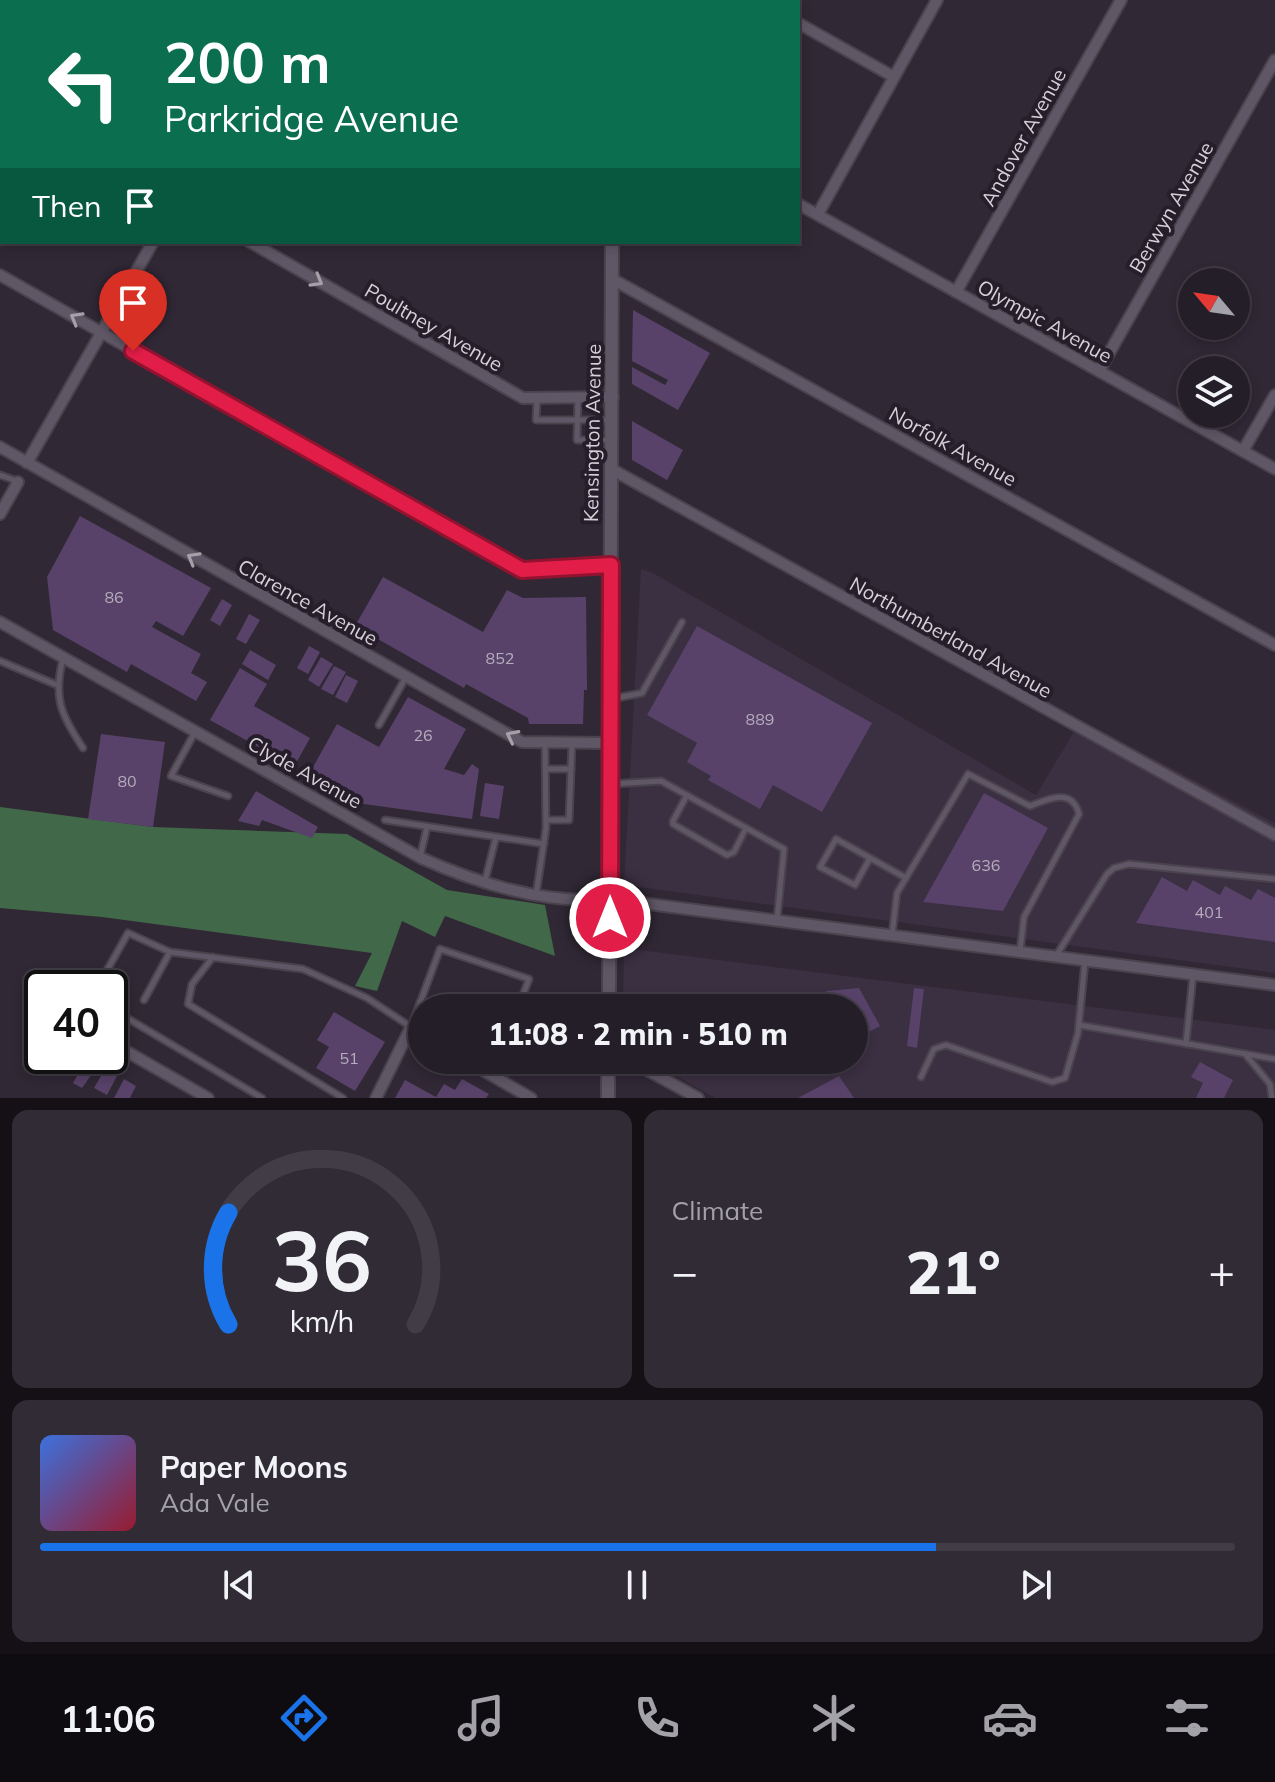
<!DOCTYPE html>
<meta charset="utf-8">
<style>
:root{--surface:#241e28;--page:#302b34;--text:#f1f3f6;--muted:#a3a2a8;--line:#413c45;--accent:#1a73e8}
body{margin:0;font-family:Mulish,sans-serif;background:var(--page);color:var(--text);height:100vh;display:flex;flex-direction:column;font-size:30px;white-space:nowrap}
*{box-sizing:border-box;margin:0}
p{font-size:26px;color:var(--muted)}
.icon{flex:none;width:44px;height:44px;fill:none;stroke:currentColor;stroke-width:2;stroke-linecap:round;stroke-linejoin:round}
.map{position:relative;height:1098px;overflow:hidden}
.side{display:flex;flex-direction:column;gap:12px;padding:12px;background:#141016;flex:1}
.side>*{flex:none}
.hud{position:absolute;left:0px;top:0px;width:800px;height:244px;box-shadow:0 4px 12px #0003,0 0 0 2px var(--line);background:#0b6e4f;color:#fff;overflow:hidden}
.needle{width:52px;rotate:299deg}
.tools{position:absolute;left:1178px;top:268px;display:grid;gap:16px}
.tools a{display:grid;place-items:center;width:72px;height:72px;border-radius:50%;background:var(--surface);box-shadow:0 4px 12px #0003,0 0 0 2px var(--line);font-size:40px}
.speed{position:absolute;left:24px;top:970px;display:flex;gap:16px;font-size:40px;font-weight:700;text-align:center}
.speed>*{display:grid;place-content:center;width:104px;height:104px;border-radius:50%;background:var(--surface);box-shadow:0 4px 12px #0003,0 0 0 2px var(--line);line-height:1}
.speed .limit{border:4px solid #111;border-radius:12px;background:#fff;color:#111}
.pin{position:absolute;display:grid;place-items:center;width:68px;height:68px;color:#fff;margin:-82px -34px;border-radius:50% 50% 50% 0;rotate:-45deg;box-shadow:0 0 8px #0007}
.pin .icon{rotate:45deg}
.me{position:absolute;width:88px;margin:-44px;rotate:0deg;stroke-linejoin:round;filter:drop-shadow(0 0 6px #0008)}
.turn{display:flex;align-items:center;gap:28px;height:168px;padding:0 32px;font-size:36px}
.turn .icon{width:104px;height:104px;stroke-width:2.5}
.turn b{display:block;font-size:56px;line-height:68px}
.then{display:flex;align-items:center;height:76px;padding:0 32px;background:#0003;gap:16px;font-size:30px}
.big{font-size:60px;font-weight:800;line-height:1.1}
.side .widget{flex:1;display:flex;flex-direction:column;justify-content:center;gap:12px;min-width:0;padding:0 28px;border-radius:16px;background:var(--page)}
.side .dial{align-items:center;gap:0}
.dial svg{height:208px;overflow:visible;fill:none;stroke:var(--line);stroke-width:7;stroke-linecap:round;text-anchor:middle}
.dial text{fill:var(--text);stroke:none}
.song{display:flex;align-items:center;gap:24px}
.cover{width:96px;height:96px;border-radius:12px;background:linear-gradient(135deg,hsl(220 70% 55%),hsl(350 70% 35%))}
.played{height:8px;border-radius:4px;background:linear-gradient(90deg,var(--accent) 75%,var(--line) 75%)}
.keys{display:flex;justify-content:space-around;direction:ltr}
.heat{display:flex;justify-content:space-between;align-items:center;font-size:44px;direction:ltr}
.side .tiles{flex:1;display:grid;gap:12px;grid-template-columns:1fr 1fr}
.widget:last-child{grid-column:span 2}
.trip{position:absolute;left:408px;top:994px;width:460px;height:80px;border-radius:40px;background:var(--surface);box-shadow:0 4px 12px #0003,0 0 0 2px var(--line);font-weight:800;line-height:80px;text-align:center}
.tab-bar{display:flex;height:128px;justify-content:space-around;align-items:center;background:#0e0c10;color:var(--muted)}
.tab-bar .icon{width:56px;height:56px}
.tab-bar .selected{color:var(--accent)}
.tab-bar b{font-size:36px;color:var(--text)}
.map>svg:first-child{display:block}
</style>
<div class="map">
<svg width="1275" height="1098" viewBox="0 0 1275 1098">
<rect width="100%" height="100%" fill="#302835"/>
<!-- built -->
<g fill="#3b2f42">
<polygon points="641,569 653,573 1036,795 1081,720 1275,823 1275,973 624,885"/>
<polygon points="624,948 1275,1030 1275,1098 715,1098 647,1060 854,1060 854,1008 623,1008"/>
</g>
<!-- forest -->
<polygon fill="#416848" points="0,807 153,827 347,834 447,890 545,905 555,956 445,916 435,937 402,921 377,991 355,986 372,953 102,917 0,908"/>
<!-- building -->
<g fill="#584269">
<polygon points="633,310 710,353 678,410 632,384 632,367 665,385 668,380 632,361"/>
<polygon points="632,421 683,450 667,480 632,460"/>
<polygon points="80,516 211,588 183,636 156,621 152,627 201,654 191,673 207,682 196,701 131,664 127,672 53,630 47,577"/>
<polygon points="383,577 483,632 507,590 523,598 586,597 587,690 584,690 583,724 529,724 528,718 466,684 464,688 355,626"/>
<polygon points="222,599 232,605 220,626 210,620"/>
<polygon points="249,614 260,620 246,644 236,639"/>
<polygon points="697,626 872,723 822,812 773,785 760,809 708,780 711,776 687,762 697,743 647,715"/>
<polygon points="309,646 320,652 308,674 297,668"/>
<polygon points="250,650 276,665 268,680 242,664"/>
<polygon points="321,657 333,664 319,687 308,680"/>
<polygon points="334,666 346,672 333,695 321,689"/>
<polygon points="240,668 267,684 254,706 310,738 294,767 210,720"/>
<polygon points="346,675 358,681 347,703 335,697"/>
<polygon points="408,697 466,729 444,769 464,775 472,764 479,769 472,819 357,803 308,776 337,724 379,747"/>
<polygon points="101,734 165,742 153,827 88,819"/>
<polygon points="485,783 504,786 499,819 480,816"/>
<polygon points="256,791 318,827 312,838 262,820 259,826 238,821"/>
<polygon points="984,793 1048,828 1003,911 923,902"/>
<polygon points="1162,877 1187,891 1193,880 1220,895 1225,886 1251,900 1258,889 1275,898 1275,942 1136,923"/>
<polygon points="859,988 880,1026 854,1040 854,1008 790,1008 803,1001 801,998 828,991"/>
<polygon points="914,988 924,989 917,1048 907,1046"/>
<polygon points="334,1012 385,1042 355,1091 316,1068 329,1047 317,1040"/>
<polygon points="88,1057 99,1064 82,1088 73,1083"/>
<polygon points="1200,1062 1233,1080 1224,1098 1196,1098 1203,1083 1191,1077"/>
<polygon points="105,1069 117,1076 107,1095 94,1088"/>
<polygon points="839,1076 854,1098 798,1098"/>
<polygon points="124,1079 136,1086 130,1098 114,1098"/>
<polygon points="462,1079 489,1094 486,1098 395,1098 405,1080 436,1097 444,1084 455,1090"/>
</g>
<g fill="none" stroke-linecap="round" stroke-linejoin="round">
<defs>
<g id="service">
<polyline points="578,398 577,440 610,440"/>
<polyline points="537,399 536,420 609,420"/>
<polyline points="0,475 17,481"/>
<path d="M63 658C53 698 61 715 83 748"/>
<polyline points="0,661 57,685"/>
<polyline points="611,699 642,693 682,622"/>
<polyline points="379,725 406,677"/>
<polyline points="195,732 171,776 228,796"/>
<polyline points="546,769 571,769 569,820 547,820"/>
<polyline points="571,769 572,743"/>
<polyline points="611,784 661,781 784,849 777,920"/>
<polyline points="687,795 673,821 673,824 727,855 734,852 746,828"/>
<polyline points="385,820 544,844"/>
<polyline points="420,857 427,827"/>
<polyline points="870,858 855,885 820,867 836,839 906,878"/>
<polyline points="485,881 496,837"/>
<polyline points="536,895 546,828 545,743"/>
<path d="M892 935 897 893 968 774 1030 806C1048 799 1072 787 1079 814L1024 917 1020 951"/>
<polyline points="1056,956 1107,874 1114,868 1129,864 1275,879"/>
<polyline points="213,957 192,984 188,1004 343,1098"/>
<polyline points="97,988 128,933 170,952 303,969 367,998 411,1027 440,949 529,979 518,1008"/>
<polyline points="144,1000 170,952"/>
<polyline points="420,1002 436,1008"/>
<polyline points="110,1008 262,1098"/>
<polyline points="1079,1025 1275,1059"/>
<polyline points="1186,1044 1193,975"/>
<polyline points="1245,1054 1270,1084 1272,1098"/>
<polyline points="921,1077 934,1049 946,1045 1052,1082 1065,1078 1078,1033 1085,961"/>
</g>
<g id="minor">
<polyline points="128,0 131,2"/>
<polyline points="433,0 436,2"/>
<polyline points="755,0 759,2"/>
<polyline points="290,2 291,0"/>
<polyline points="798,23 894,77"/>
<polyline points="0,101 2,102"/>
<polyline points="798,204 1275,469"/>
<polyline points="818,214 937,0"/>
<polyline points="250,242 523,398 613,397"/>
<polyline points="0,275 522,570 611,565"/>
<polyline points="612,279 1275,645"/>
<polyline points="956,292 1121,0"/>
<polyline points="1099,371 1275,60"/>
<polyline points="0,447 522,742 610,743"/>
<polyline points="1243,451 1275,395"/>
<polyline points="27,463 153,242"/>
<polyline points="611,469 1275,835"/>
<polyline points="0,514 18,482"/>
<path d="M0 622 421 858C479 884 545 905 610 899L1275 985"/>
<polyline points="110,1042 208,1098"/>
<polyline points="465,1060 531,1098"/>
<polyline points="629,1060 698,1098"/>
<polyline points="376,1098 411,1027 422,1035"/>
</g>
<g id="tertiary">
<polyline points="612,2 612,0"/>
<polyline points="609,1008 612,242"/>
<polyline points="608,1098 608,1060"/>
</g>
</defs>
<!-- service casing -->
<use href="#service" stroke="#49434d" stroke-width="9"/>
<!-- minor casing -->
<use href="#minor" stroke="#49434d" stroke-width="14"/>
<!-- tertiary casing -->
<use href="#tertiary" stroke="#49434d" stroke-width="16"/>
<!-- service -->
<use href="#service" stroke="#605766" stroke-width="5"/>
<!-- minor -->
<use href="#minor" stroke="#605766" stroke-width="10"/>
<!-- tertiary -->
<use href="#tertiary" stroke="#605766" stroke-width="12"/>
</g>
<!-- one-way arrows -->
<defs><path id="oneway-chevron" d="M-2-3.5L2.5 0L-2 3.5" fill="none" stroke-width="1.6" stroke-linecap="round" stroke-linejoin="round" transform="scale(2)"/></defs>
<g stroke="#a7a0ab">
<use href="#oneway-chevron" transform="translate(317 281) rotate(30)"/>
<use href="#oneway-chevron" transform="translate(76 318) rotate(-150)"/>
<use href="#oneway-chevron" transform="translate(193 558) rotate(-150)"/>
<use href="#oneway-chevron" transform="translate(512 736) rotate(-153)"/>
</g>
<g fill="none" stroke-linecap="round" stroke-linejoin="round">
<defs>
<polyline id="route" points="133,351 522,570 611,565 610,918"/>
</defs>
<!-- route casing -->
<use href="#route" stroke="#92132f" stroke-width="20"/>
<!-- route -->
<use href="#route" stroke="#e11d48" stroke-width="14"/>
</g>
<g text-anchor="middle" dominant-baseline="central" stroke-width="8" stroke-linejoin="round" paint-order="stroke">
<!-- number labels -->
<g font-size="16" fill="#b6adbd">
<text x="114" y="597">86</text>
<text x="500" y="658">852</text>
<text x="760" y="719">889</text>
<text x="423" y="735">26</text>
<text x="127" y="781">80</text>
<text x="986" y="865">636</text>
<text x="1209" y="912">401</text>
<text x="349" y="1058">51</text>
</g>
<!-- street labels -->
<g font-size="20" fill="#d6d1d9" stroke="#261e2b">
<text transform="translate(1023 137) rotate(-61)">Andover Avenue</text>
<text transform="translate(1171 207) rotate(-60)">Berwyn Avenue</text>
<text transform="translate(1045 321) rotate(29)">Olympic Avenue</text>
<text transform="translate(434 327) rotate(30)">Poultney Avenue</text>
<text transform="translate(592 433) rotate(-89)">Kensington Avenue</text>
<text transform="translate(953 446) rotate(29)">Norfolk Avenue</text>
<text transform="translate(308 602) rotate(29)">Clarence Avenue</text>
<text transform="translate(951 637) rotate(29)">Northumberland Avenue</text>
<text transform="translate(305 772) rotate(29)">Clyde Avenue</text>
</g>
</g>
</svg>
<div class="tools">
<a><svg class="needle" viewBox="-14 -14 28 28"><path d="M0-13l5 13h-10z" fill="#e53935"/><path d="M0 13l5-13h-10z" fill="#a3a2a8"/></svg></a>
<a><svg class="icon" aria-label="layers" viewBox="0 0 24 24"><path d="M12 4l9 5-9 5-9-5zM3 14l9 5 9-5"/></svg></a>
</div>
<div class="speed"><div class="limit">40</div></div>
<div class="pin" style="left:133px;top:351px;background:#d93025"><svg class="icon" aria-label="arrive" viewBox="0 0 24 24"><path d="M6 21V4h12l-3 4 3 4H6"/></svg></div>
<svg class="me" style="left:610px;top:918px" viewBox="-20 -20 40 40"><circle r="17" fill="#e11d48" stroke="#fff" stroke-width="3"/><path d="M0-11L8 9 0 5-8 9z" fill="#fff"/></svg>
<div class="trip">11:08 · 2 min · 510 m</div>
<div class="hud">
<div class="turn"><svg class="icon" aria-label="left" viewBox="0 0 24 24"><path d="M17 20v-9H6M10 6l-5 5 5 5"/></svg><div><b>200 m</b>Parkridge Avenue</div></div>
<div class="then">Then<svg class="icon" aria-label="arrive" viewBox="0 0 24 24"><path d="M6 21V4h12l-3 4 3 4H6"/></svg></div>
</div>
</div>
<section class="side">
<div class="tiles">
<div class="widget dial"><svg viewBox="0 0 100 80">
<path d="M14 69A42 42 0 1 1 86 69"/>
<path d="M14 69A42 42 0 0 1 14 26" stroke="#1a73e8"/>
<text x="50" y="56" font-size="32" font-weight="700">36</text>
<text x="50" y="72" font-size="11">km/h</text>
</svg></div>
<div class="widget"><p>Climate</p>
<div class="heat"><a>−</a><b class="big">21°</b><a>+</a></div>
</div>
<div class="widget">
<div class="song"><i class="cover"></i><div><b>Paper Moons</b><p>Ada Vale</p></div></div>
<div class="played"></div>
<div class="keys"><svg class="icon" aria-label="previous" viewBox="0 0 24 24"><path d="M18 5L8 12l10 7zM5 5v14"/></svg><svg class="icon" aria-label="pause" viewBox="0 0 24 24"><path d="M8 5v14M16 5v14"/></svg><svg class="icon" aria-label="next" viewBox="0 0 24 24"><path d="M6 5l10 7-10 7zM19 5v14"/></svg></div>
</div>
</div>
</section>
<nav class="tab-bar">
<b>11:06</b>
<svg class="icon selected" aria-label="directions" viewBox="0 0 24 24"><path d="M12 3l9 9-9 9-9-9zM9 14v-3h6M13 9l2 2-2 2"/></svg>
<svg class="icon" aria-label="music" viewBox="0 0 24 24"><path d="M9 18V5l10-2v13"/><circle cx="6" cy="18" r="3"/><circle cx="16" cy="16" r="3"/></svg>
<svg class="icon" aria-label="phone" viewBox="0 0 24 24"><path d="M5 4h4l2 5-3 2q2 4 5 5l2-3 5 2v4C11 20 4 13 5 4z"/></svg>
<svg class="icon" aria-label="climate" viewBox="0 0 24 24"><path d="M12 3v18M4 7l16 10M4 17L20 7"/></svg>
<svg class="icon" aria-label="car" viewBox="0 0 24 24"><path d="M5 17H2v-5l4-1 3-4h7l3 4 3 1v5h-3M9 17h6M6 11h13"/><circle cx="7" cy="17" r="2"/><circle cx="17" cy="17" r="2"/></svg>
<svg class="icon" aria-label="filters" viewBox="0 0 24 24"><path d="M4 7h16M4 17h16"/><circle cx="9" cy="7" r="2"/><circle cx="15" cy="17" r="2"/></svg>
</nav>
